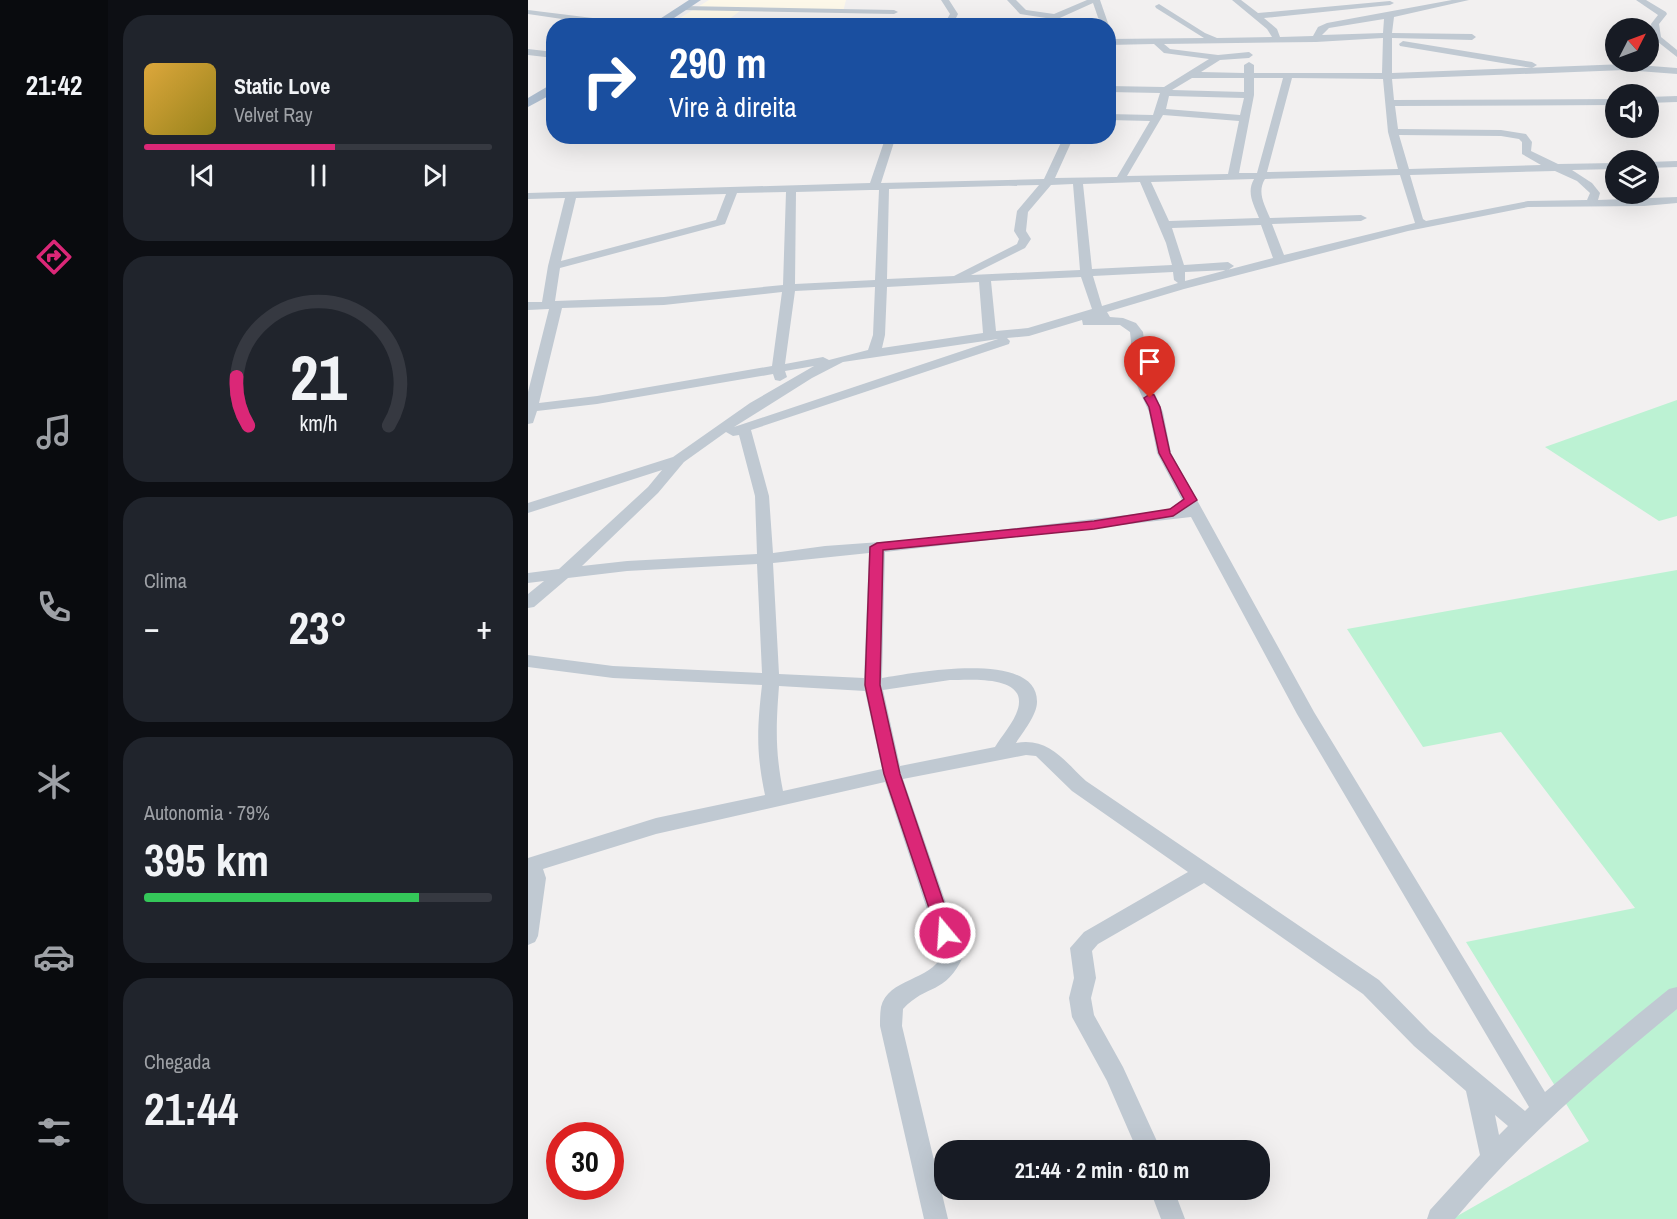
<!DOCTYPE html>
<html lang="pt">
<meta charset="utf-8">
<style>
:root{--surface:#171b24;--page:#20242c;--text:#f1f3f6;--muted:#9ea1a6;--line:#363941;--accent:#db2777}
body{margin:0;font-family:"Archivo Narrow",sans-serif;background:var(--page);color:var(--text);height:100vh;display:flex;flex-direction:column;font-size:22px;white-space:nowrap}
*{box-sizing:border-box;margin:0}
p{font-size:20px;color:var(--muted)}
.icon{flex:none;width:33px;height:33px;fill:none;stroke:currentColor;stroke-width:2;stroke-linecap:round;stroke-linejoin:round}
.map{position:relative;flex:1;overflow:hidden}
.side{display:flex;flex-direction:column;gap:15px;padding:15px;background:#0d0f14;width:420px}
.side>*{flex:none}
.banner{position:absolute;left:18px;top:18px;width:570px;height:126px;border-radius:24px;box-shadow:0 6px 24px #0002;background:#1a4fa0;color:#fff;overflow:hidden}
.needle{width:39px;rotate:48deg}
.buttons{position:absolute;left:1077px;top:18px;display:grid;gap:12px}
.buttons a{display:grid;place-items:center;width:54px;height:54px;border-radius:50%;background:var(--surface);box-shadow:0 6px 24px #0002;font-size:30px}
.speed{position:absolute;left:18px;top:1122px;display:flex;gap:12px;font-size:30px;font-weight:700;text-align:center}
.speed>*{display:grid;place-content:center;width:78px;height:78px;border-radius:50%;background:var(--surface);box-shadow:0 6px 24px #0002;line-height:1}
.speed .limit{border:9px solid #d22;background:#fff;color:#111}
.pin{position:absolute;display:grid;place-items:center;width:51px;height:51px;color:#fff;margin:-62px -26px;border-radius:50% 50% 50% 0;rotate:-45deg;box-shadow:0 0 6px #0007}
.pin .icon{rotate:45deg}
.me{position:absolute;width:66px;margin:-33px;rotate:342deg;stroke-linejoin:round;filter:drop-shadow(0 0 4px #0008)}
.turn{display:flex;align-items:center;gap:21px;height:126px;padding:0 24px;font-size:27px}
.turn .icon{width:78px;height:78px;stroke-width:2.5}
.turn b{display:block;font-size:42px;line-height:51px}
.big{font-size:45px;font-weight:800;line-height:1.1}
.side .widget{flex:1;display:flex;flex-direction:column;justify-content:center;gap:9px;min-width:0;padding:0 21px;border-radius:24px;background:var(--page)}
.side .dial{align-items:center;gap:0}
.dial svg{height:156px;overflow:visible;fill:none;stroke:var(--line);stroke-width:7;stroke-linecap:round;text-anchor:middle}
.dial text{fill:var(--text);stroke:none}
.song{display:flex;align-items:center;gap:18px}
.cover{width:72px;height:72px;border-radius:9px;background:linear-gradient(135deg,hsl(40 70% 55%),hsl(50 70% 35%))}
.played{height:6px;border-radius:3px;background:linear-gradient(90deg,var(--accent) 55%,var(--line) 55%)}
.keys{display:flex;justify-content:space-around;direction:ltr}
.heat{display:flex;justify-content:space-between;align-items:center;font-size:33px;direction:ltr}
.charge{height:9px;border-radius:4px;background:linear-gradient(90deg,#34c759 79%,var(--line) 0)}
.trip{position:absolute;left:406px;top:1140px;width:336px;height:60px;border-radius:24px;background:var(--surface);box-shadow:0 6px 24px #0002;font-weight:800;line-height:60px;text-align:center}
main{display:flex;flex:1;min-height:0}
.tab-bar{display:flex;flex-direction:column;width:108px;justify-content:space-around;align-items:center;background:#090b0e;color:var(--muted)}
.tab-bar .icon{width:42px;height:42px}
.tab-bar .selected{color:var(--accent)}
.tab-bar b{font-size:27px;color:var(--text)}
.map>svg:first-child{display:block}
</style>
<main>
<nav class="tab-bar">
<b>21:42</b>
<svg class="icon selected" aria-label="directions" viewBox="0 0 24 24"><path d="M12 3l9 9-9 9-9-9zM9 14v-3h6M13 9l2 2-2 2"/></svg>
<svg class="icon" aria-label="music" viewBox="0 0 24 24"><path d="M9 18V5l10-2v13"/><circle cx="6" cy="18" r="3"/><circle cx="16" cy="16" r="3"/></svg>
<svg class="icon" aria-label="phone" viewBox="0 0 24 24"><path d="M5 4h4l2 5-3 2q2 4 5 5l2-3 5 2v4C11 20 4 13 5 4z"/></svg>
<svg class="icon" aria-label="climate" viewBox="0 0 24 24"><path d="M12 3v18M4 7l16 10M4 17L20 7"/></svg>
<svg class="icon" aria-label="car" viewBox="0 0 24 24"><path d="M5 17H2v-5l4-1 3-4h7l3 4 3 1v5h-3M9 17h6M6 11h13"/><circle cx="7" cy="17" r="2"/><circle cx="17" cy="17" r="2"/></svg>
<svg class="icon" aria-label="filters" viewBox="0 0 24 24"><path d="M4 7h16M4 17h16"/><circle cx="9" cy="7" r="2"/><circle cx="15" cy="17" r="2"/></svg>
</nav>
<section class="side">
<div class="widget">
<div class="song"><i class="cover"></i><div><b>Static Love</b><p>Velvet Ray</p></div></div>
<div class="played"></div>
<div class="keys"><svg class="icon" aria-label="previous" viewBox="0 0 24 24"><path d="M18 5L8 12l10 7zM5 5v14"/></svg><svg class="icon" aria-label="pause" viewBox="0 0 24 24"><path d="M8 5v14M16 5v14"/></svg><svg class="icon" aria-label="next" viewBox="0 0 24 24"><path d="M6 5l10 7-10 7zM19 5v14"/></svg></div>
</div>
<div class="widget dial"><svg viewBox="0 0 100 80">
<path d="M14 69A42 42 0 1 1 86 69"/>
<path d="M14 69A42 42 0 0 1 8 44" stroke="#db2777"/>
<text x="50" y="56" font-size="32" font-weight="700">21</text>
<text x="50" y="72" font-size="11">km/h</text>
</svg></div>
<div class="widget"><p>Clima</p>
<div class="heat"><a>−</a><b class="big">23°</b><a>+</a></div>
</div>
<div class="widget"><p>Autonomia · 79%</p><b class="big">395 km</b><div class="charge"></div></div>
<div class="widget"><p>Chegada</p><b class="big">21:44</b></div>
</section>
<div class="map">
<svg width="1149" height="1219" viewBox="0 0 1149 1219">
<rect width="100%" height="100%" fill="#f2f0f0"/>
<!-- commercial -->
<polygon fill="#fdf8e9" points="181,0 318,0 315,12 212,11 193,25 139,26"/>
<!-- green -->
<g fill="#bcf2d3">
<polygon points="1149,400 1149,516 1131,521 1017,447"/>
<polygon points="1149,570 1149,1219 924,1219 1061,1141 938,942 1107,908 973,732 895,747 819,629"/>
</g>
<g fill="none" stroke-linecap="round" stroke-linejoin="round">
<!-- minor -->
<g fill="#c0c9d2" fill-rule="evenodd">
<polygon points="413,0 421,0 430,14 424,26 415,26 422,14"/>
<polygon points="479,0 488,0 498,10 526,14 559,0 572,0 581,26 573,26 565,3 514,26 502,26 518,18 492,14"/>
<path d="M704 0H713L730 13 862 1 866 3 862 5 736 18 749 29 752 37 785 36 790 27 799 23 924 0H941L866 17 864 33 944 34 948 37 944 40 864 38V73L1097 64 1149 68V74L1097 70 864 79 866 100 1088 99V105L867 106 870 129 973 130 998 134 1004 142 1003 151 1030 164 1088 163V169L1044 170 1064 183 1072 193 1070 200 1149 197V203L1116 206 1000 207 880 231 656 289 579 312 582 317 595 318 608 323 615 332 621 381 635 412 643 453 786 712 1017 1092 1109 1015 1141 989 1149 987V1009C1070 1074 993 1140 927 1219H899L902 1210 952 1155 938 1091 886 1046 835 994 676 883 570 944 564 951 568 978 563 998 566 1015 595 1067 633 1150H609L579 1081 544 1017 541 998 546 978 542 948 556 932 660 872 544 791 508 756 498 755 375 779 436 955C417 996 399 983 375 1009L374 1026 420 1219H396L352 1026C352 1020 352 1013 353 1007 360 978 403 981 414 955L357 782 128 834 15 869 18 878 10 936 7 942 0 945V858L128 818 237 795C228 752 229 729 234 685L85 678 0 667V655L85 666 234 673 229 564 99 571 40 578 6 607 0 608V594L16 581 0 583V573L31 569 120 487 134 470 0 513V503L145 457 222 403 286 366 257 371 259 377 252 381 247 380 245 374 69 404 9 411 5 423 0 424V392L21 309 0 310V302H14L20 266 37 198 0 199V193L342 183 358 136H368L353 183 516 179 536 136H546L527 178 589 177 622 121 580 120V114L625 115 632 93 580 92V86L636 87 681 59 636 53 626 44 580 45V39L676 38 628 8 627 6 631 4 677 33 689 38 744 37 739 29ZM856 19 855 33 794 35 801 28ZM855 38 854 73H726V65L721 62 716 65V73L673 72 692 60 721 58 725 55 721 52 690 55 642 49 636 44 788 42ZM664 78H716V92L644 90ZM726 78H755L729 173H711L726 95ZM764 78 855 79 860 132 870 169 739 172ZM641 96 716 98 712 115 638 109ZM635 115 711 121 700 174 599 176ZM871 135 973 136 991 139 994 142V154L1013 165 881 169ZM1027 171 1049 181 1062 193 1059 200 1000 201 898 221 895 219 882 175ZM872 175 887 223 756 255 744 224 833 221 839 218 833 215 742 218C736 204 729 192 737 179ZM726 179C718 193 726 205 731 218L641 221 623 182ZM612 182 638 243 644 265 564 269 555 184ZM545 184 552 270 443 275 497 248 503 239 498 231 500 212 523 185ZM511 185 489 211 486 231 491 239 489 244 426 276 359 279 361 189ZM342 190H351L347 280 267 284 268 192ZM258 192 255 285 136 297 27 301 32 268 197 224 209 193ZM198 194 188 220 33 261 48 198ZM733 225 745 258 657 281V272L700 270 706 266 700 262 656 265 644 228ZM645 272 646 280 650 283 574 306 565 276ZM553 277 564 309 500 328 468 331 463 281ZM451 282 455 333 354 348 357 335 359 287ZM347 287 345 335 340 350 301 360 295 357 257 364 267 291ZM254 292 244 366 69 396 11 403 34 308 136 305ZM554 320 555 325H592L602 332 607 381 621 412 629 453 658 508 394 539 297 546 245 553 241 496 223 430 481 344 482 341 479 338 501 336ZM470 339 206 427 284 378 315 362ZM198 432 205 436 211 435 227 496 229 554 99 561 54 566 130 493 156 462ZM663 517 769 714 1001 1107 997 1111 902 1032 851 980 558 781C536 761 521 737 488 743 495 732 509 715 509 702 510 649 384 673 354 678L357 552ZM341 553 336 678 251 674 245 563ZM422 680C439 680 492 675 491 702 491 717 474 735 467 747L372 766 355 690ZM251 686 337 691 354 769 255 791C247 751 248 726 251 686ZM967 1115 980 1126 971 1135Z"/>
<polygon points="1108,0 1118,0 1138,12 1139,14 1131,24 1133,37 1149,50 1149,57 1125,38 1123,24 1130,15"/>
<polygon points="155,6 366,10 370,12 366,14 152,10 152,6"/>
<polygon points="0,10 105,23 109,26 82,26 0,14"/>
<polygon points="875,41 1004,62 1009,65 1004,68 872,46 871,44"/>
<polygon points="0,49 26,52 26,58 0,55"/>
<polygon points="1149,96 1149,102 1120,103 1120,97"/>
<polygon points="1149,161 1149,167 1120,168 1120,162"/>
<polygon points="622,1190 646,1190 657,1219 633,1219"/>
</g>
<!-- major -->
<g fill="#aebed0" fill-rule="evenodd">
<polygon points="161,0 173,0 134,26 121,26"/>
<polygon points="22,85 26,85 26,93 0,107 0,98"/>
</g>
</g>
<!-- route -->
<polygon fill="#db2777" stroke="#8e194d" stroke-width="1.5" points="622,394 626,395 632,407 642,453 669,500 645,516 566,529 355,550 352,685 372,774 426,933 423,938 417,940 411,938 356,774 337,685 342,547 349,543 566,521 642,509 656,499 631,453 621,407 616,398"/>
</svg>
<div class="buttons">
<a><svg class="needle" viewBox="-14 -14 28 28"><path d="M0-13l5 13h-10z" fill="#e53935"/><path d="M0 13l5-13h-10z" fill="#9ea1a6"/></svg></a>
<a><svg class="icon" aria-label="sound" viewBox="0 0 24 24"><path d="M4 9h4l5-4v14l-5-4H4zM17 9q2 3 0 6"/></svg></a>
<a><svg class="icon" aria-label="layers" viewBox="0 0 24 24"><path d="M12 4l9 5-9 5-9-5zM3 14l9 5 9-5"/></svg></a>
</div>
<div class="speed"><div class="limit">30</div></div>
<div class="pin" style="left:622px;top:398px;background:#d93025"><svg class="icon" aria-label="arrive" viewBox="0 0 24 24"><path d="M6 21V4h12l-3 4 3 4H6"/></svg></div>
<svg class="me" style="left:417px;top:933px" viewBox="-20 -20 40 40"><circle r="17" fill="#db2777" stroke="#fff" stroke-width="3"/><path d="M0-11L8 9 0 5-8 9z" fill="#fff"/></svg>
<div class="trip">21:44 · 2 min · 610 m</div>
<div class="banner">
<div class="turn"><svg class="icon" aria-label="right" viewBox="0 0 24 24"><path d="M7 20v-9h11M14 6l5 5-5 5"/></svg><div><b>290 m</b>Vire à direita</div></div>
</div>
</div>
</main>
